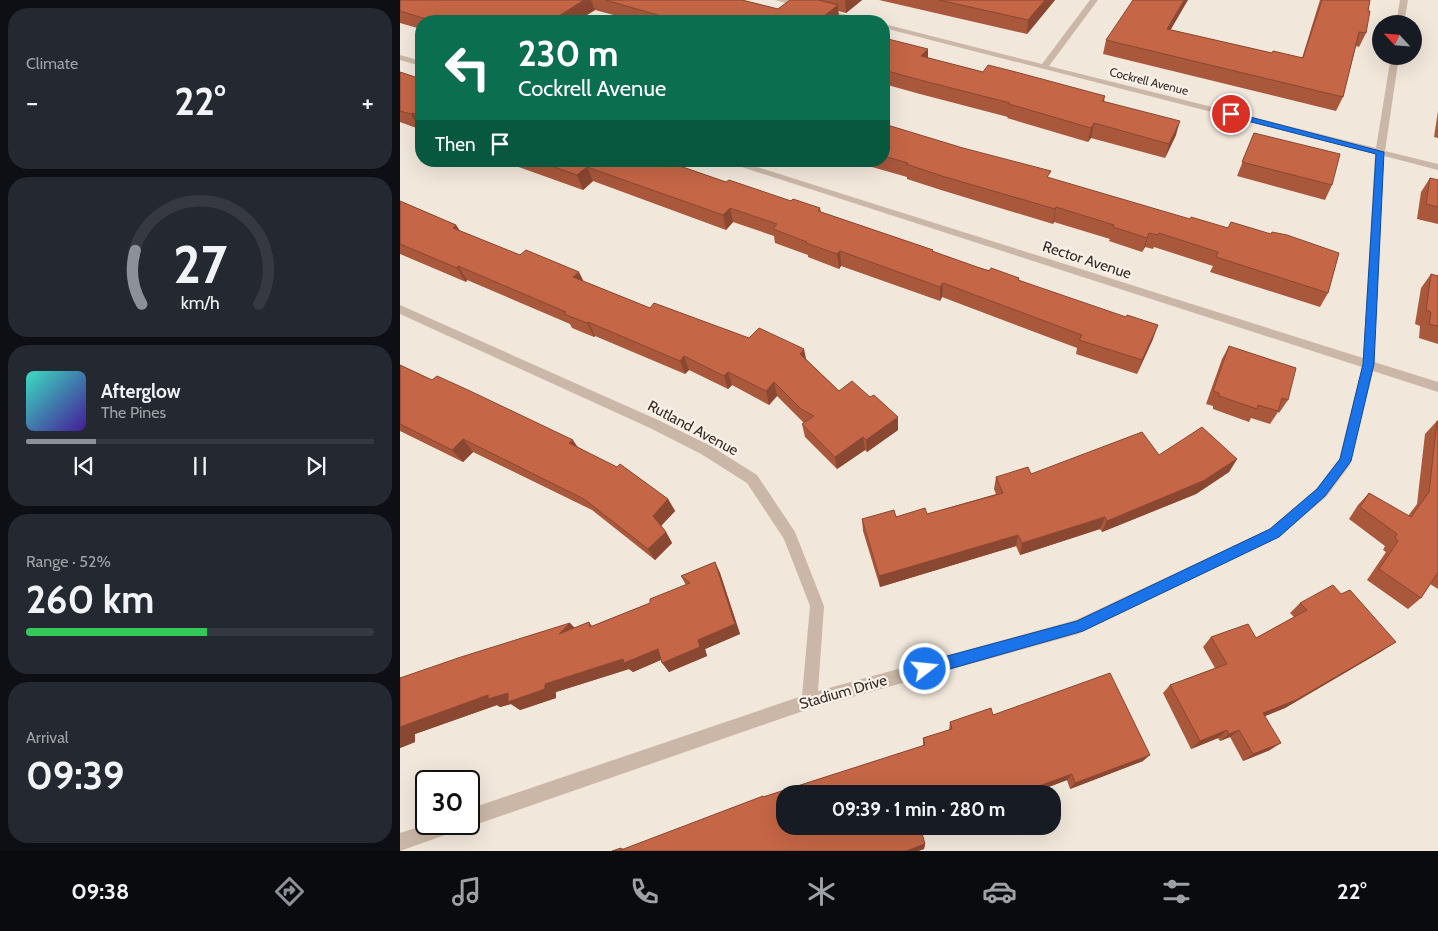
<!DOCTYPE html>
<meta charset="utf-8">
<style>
:root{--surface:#171b24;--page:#242831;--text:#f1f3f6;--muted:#9ea1a6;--line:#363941;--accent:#8c9099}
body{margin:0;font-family:Cabin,sans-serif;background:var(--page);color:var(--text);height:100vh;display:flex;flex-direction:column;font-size:19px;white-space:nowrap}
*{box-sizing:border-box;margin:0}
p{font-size:16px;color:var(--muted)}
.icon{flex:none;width:28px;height:28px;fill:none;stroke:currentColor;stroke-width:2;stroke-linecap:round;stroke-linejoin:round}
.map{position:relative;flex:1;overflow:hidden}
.drawer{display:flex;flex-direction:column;gap:8px;padding:8px;background:#0d0f14;width:400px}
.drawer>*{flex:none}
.top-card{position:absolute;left:15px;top:15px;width:475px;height:152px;border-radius:20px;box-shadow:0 5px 20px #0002;background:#0b6e4f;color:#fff;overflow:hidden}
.needle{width:32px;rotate:296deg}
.fabs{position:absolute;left:972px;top:15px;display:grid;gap:10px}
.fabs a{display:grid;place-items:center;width:50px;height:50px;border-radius:50%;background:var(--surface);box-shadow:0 5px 20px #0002;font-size:25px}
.speed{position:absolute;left:15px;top:770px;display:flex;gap:10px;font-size:25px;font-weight:700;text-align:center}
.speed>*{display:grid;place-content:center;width:65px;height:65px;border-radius:50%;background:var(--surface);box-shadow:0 5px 20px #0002;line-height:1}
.speed .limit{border:2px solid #111;border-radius:8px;background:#fff;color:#111}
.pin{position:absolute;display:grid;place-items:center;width:42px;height:42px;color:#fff;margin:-21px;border:2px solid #fff;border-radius:50%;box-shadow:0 1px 5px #0007}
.me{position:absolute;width:55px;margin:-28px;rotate:74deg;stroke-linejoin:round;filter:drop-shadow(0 0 4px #0008)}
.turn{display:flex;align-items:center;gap:18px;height:105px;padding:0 20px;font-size:22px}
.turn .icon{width:65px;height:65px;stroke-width:2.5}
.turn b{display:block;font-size:35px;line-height:42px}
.then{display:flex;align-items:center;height:48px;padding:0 20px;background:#0003;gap:10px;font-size:19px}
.big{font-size:38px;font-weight:700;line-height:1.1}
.drawer .card{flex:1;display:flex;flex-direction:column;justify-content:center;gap:8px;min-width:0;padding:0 18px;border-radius:20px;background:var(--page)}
.drawer .dial{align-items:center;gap:0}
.dial svg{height:130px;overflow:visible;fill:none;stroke:var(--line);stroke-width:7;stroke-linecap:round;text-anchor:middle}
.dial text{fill:var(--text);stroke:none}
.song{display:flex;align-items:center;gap:15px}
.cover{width:60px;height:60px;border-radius:8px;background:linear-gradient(135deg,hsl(170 70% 55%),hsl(260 70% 35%))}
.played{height:5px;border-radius:2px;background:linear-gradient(90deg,var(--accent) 20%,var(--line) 20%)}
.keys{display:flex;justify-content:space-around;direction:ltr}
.heat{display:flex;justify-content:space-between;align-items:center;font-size:28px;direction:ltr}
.charge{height:8px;border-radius:4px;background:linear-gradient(90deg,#34c759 52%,var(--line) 0)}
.trip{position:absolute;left:376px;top:785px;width:285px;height:50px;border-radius:20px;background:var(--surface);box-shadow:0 5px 20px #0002;font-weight:700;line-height:50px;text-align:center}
.tab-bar{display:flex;height:80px;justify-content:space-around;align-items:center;background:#090b0e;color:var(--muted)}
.tab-bar .icon{width:35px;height:35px}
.tab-bar .on{color:var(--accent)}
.tab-bar b{font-size:22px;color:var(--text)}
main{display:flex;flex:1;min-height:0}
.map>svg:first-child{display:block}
</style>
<main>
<section class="drawer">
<div class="card"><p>Climate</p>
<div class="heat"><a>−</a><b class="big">22°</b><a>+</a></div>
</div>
<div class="card dial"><svg viewBox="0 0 100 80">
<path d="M14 69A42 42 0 1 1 86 69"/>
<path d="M14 69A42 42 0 0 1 10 36" stroke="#8c9099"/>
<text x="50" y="56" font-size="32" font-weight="700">27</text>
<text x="50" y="72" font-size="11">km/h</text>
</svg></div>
<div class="card">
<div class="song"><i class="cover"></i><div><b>Afterglow</b><p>The Pines</p></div></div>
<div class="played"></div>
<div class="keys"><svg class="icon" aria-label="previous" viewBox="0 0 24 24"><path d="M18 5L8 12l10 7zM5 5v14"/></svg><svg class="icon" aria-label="pause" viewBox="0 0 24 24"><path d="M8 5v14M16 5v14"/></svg><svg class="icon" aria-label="next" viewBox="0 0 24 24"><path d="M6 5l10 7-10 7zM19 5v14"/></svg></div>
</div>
<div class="card"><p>Range · 52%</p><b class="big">260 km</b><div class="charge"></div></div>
<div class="card"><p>Arrival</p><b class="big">09:39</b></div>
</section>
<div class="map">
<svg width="1038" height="851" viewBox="0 0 1038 851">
<rect width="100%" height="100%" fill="#f2e7db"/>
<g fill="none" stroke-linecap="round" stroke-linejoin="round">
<!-- street -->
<g fill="#cab7a7" fill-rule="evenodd">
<polygon points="375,0 388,0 408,6 404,8"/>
<polygon points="690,0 698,0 649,66 976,148 991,56 999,56 985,151 1038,164 1038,170 984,156 974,362 1038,382 1038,392 973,371 950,465 926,497 879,537 678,634 409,709 69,827 63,824 69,824 69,809 402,696 410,606 384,539 347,483 301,454 250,428 0,314 0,305 258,420 311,446 357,475 395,532 424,606 418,691 676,620 869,529 916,489 939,459 962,367 323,161 338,161 963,358 975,154 484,28 484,24 642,64"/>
<polygon points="1000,0 1008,0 1004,24 996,24"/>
<polygon points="420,9 466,19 467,21 455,21 420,13"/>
<polygon points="0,55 21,61 21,66 0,60"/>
<polygon points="28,824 62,824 59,830 0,851 0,833"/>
</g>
</g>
<!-- wall -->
<g fill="#a9583c">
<polygon points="0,0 342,0 378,9 390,0 462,0 446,13 438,11 439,19 436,21 236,21 195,10 177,21 21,21 21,29 0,23"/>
<polygon points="479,0 655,0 627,34"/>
<polygon points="920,0 970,0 968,11 966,33 959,47 956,46 943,97 936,111 703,54 706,40 771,30 872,53 902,58"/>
<polygon points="484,38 528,58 583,72 705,96 704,102 776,135 765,158 691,138 688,142 607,118 608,117 520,94 484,84"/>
<polygon points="0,72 21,79 21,127 19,129 0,122"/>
<polygon points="1038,111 1038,138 1034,137"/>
<polygon points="484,124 649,178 928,293 920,307 810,272 813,266 754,247 753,249 745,247 742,252 709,241 710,239 654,222 653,224 541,190 507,179 507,177 451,161 484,161"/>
<polygon points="854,133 932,185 925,200 837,176"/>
<polygon points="110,161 273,161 276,162 277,165 326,182 391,201 420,208 421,212 533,250 533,252 577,267 619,278 619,280 753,339 737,374 676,354 677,348 542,297 540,301 441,266 439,269 408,257 408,255 375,243 374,236 333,222 326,230 193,181 183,190 113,165 112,162"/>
<polygon points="1030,178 1038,180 1038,224 1017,219 1021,192"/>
<polygon points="0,201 56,225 60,231 250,308 406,359 439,391 498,430 467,452 465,450 437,469 405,437 402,424 404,423 377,396 369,405 332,385 328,389 289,370 285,374 195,336 194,337 172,328 170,324 67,280 66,282 0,254"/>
<polygon points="1031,274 1038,276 1038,344 1019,338 1020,326 1015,324 1021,288"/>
<polygon points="829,346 888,400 879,413 878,412 870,424 851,418 849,422 813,409 813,406 806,404 822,359"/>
<polygon points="0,365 178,447 268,499 275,511 261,526 266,532 272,543 255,560 192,510 73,452 63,462 0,431"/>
<polygon points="1037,421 1038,421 1038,589 1030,584 1021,598 1008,609 967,580 986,552 983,550 985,546 949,519 958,505 969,493 1008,516 1017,504 1025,434"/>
<polygon points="759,455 837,459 829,472 796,494 702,532 700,529 620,555 616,546 480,587 463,531 462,519 527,514 596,494 594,489 596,477 631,474"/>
<polygon points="315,562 320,573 340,634 305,649 307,656 269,672 261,660 233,672 229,669 156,692 156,698 120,710 111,704 100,707 97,705 15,734 15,742 0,748 0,678 175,628 189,622 192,626 250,603 286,585 281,576"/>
<polygon points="900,603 982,651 885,708 865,716 870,750 843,761 830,737 820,741 818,738 791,749 763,693 770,685 815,668 803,647 811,637 856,638 894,617 890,613"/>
<polygon points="593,715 743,761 670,789 667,780 630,794 385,794 525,844 524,849 518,851 212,851 221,848 224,849 364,797 523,746 523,738 549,730 550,722"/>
<polygon points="575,826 592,826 577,832"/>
</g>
<!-- shaded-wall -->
<g fill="#8a4731">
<polygon points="184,0 191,0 195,10 177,21 151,21"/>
<polygon points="445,0 462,0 446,13"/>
<polygon points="645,0 655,0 627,34 628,20"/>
<polygon points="784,0 788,0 763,43 767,29"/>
<polygon points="438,5 439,19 436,21 419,21 419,20"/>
<polygon points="289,16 290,21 284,21 283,20"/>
<polygon points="528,49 528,63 521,56"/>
<polygon points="13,113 21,127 19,129 11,114"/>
<polygon points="780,121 776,135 765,158 769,144"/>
<polygon points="694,123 691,138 688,142 691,128"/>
<polygon points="187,167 193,181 183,190 177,175"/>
<polygon points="656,207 654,222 653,224 655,209"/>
<polygon points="330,208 333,222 326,230 323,215"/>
<polygon points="56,225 65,239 53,228"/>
<polygon points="749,233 745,247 742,252 747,238"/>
<polygon points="440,251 441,266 439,269 437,254"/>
<polygon points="58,266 67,280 66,282 57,268"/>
<polygon points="179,272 186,286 173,277"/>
<polygon points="543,283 542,297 540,301 540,287"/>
<polygon points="188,322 195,336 194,337 187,323"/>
<polygon points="758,325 753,339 737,374 742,360"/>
<polygon points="404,349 407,363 400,354"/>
<polygon points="284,356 289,370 285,374 280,361"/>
<polygon points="328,372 332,385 328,389 324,376"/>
<polygon points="374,382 377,396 369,405 366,391"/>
<polygon points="498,417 498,430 467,452 466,440"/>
<polygon points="463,437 465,450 437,469 435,457"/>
<polygon points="63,439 73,452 63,462 52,450"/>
<polygon points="173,440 181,452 169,443"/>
<polygon points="837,459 829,472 796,494 702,532 707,521"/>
<polygon points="268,499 275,511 259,528 253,516"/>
<polygon points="705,517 700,529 620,555 622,543"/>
<polygon points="266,532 272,543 255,560 248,549"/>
<polygon points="618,535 616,546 480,587 479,576"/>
<polygon points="315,562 320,573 340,634 305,649 307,656 269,672 262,663 298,640"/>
<polygon points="170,623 180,633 159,634"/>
<polygon points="996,642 982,651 885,708 853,721 863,713"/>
<polygon points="258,649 265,658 233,672 229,669 156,692 156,698 120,710 111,704 100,707 97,705 15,734 15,742 0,748 0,727 88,695 145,684 223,659"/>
<polygon points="827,730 818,738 791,749 800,741"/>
<polygon points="839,730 830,737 820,741 829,734"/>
<polygon points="881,743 870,750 843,761 853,754"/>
<polygon points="750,755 743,761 670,789 675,783"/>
<polygon points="672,774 667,780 630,794 617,794"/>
<polygon points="580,826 592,826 577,832 579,827"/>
<polygon points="525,844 524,849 518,851 506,851"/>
</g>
<!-- building -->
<g fill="#c56646" stroke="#8a4731">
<polygon points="0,0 184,0 151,21 33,21 0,11"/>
<polygon points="205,0 342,0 378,9 390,0 418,0 438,5 419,20 422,21 309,21 289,16 283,20 265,17"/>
<polygon points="539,0 645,0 628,20"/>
<polygon points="733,0 784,0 767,29 872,53 873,51 903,58 922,0 970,0 968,11 970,11 966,33 959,32 943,97 706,40"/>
<polygon points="484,38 528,49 521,56 583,72 588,65 612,71 705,96 702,101 780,121 769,144 694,123 691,128 609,104 610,103 520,80 484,70"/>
<polygon points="0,72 21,79 21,116 13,113 11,114 0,111"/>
<polygon points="484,124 563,148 651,171 647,177 790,219 791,217 828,228 831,222 871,234 872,232 887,235 939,253 928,293 816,257 818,252 759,233 758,235 749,233 747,238 713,227 714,225 656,207 655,209 542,176 506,164 508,163 484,156"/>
<polygon points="854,133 940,154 932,185 842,162"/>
<polygon points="137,161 273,161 276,162 274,164 326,182 329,180 391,201 393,199 420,208 418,211 533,250 532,251 577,267 589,271 591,268 619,278 618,280 726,317 727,315 758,325 742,360 679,340 682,335 543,283 540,287 440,251 437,254 406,243 407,242 373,229 377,224 330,208 323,215 187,167 177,175"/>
<polygon points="1030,178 1038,180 1038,207 1026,204"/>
<polygon points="0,201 56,225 53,228 120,255 126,250 179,272 173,277 250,308 254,303 349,338 359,328 404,349 400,354 439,391 452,381 470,397 474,395 498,417 466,440 463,437 435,457 402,424 414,416 401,409 374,382 366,391 328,372 324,376 284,356 280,361 188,322 187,323 164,314 166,312 58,266 57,268 0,244"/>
<polygon points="1031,274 1038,276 1038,326 1029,324 1031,312 1026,310"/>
<polygon points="829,346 896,368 888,400 882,398 878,411 858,405 857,409 819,396 819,393 813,391"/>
<polygon points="0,365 32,380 37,376 68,390 173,440 169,443 217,467 220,464 268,499 253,516 266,532 248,549 184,499 63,439 52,450 0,424"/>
<polygon points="1037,421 1038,421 1038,572 1021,598 979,569 998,541 995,538 997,534 960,507 969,493 1011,517 1029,492"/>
<polygon points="802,427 837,459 803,481 707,521 705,517 622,543 618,535 479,576 462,519 494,510 496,517 525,508 527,514 603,493 596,477 628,467 631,474 742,432 759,455"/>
<polygon points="315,562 335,624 298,640 300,647 262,663 258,649 224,663 223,659 145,684 145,689 108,702 108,693 88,699 88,695 0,727 0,678 61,657 170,623 159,634 189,622 190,627 250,603 250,599 290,583 281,576"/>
<polygon points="933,585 941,594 950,590 996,642 896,700 863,713 881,743 853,754 839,730 829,734 827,730 800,741 770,685 827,664 811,637 848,624 856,638 907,610 900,603"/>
<polygon points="710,673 750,755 675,783 672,774 617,794 385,794 385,826 520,826 525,844 506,851 212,851 221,848 221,850 363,796 363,797 525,745 523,738 552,729 550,722 591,708 593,715"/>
</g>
<!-- route -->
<polygon fill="#1a73e8" stroke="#114b97" points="831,112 984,152 974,364 951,461 925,496 879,537 683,631 525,676 520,674 518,669 520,664 525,662 677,621 870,529 917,489 940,459 963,364 976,154 828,116 827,114"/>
<g text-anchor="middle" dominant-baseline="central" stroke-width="4.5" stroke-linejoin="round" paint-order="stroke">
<!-- far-street labels -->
<g font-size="12" fill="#362d28" stroke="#f9f1e8">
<text transform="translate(749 81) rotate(14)">Cockrell Avenue</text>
</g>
<!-- street labels -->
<g font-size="15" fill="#362d28" stroke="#f9f1e8">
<text transform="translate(687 260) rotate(18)">Rector Avenue</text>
<text transform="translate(293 428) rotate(28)">Rutland Avenue</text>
<text transform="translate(443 692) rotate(-16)">Stadium Drive</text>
</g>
</g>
</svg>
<div class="fabs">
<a><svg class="needle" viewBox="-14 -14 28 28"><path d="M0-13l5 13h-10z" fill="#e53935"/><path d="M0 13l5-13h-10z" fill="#9ea1a6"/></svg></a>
</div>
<div class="speed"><div class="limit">30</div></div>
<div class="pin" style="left:831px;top:114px;background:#d93025"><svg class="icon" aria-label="arrive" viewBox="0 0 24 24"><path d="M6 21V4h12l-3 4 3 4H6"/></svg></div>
<svg class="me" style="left:525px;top:669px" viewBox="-20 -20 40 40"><circle r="17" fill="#1a73e8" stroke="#fff" stroke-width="3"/><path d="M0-11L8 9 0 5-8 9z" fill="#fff"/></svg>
<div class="trip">09:39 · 1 min · 280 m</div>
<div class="top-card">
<div class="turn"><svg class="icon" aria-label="left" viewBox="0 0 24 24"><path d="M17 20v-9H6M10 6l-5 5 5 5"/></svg><div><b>230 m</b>Cockrell Avenue</div></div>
<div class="then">Then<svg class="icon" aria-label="arrive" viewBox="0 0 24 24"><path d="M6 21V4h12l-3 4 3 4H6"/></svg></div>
</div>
</div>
</main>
<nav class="tab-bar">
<b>09:38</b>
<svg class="icon on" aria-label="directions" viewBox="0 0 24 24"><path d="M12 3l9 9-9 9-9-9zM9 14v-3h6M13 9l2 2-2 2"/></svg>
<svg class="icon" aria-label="music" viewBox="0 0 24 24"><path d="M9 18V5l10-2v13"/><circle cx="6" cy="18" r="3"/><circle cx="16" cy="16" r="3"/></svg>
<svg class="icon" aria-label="phone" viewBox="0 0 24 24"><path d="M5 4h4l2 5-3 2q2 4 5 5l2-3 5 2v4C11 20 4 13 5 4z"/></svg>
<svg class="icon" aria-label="climate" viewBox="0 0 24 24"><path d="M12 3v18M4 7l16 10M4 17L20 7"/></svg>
<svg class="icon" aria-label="car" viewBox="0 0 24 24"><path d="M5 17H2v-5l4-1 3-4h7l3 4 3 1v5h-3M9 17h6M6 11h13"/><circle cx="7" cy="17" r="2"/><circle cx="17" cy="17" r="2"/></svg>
<svg class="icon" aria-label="filters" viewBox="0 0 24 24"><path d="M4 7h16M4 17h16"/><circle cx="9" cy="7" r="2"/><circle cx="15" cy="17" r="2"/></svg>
<b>22°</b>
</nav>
